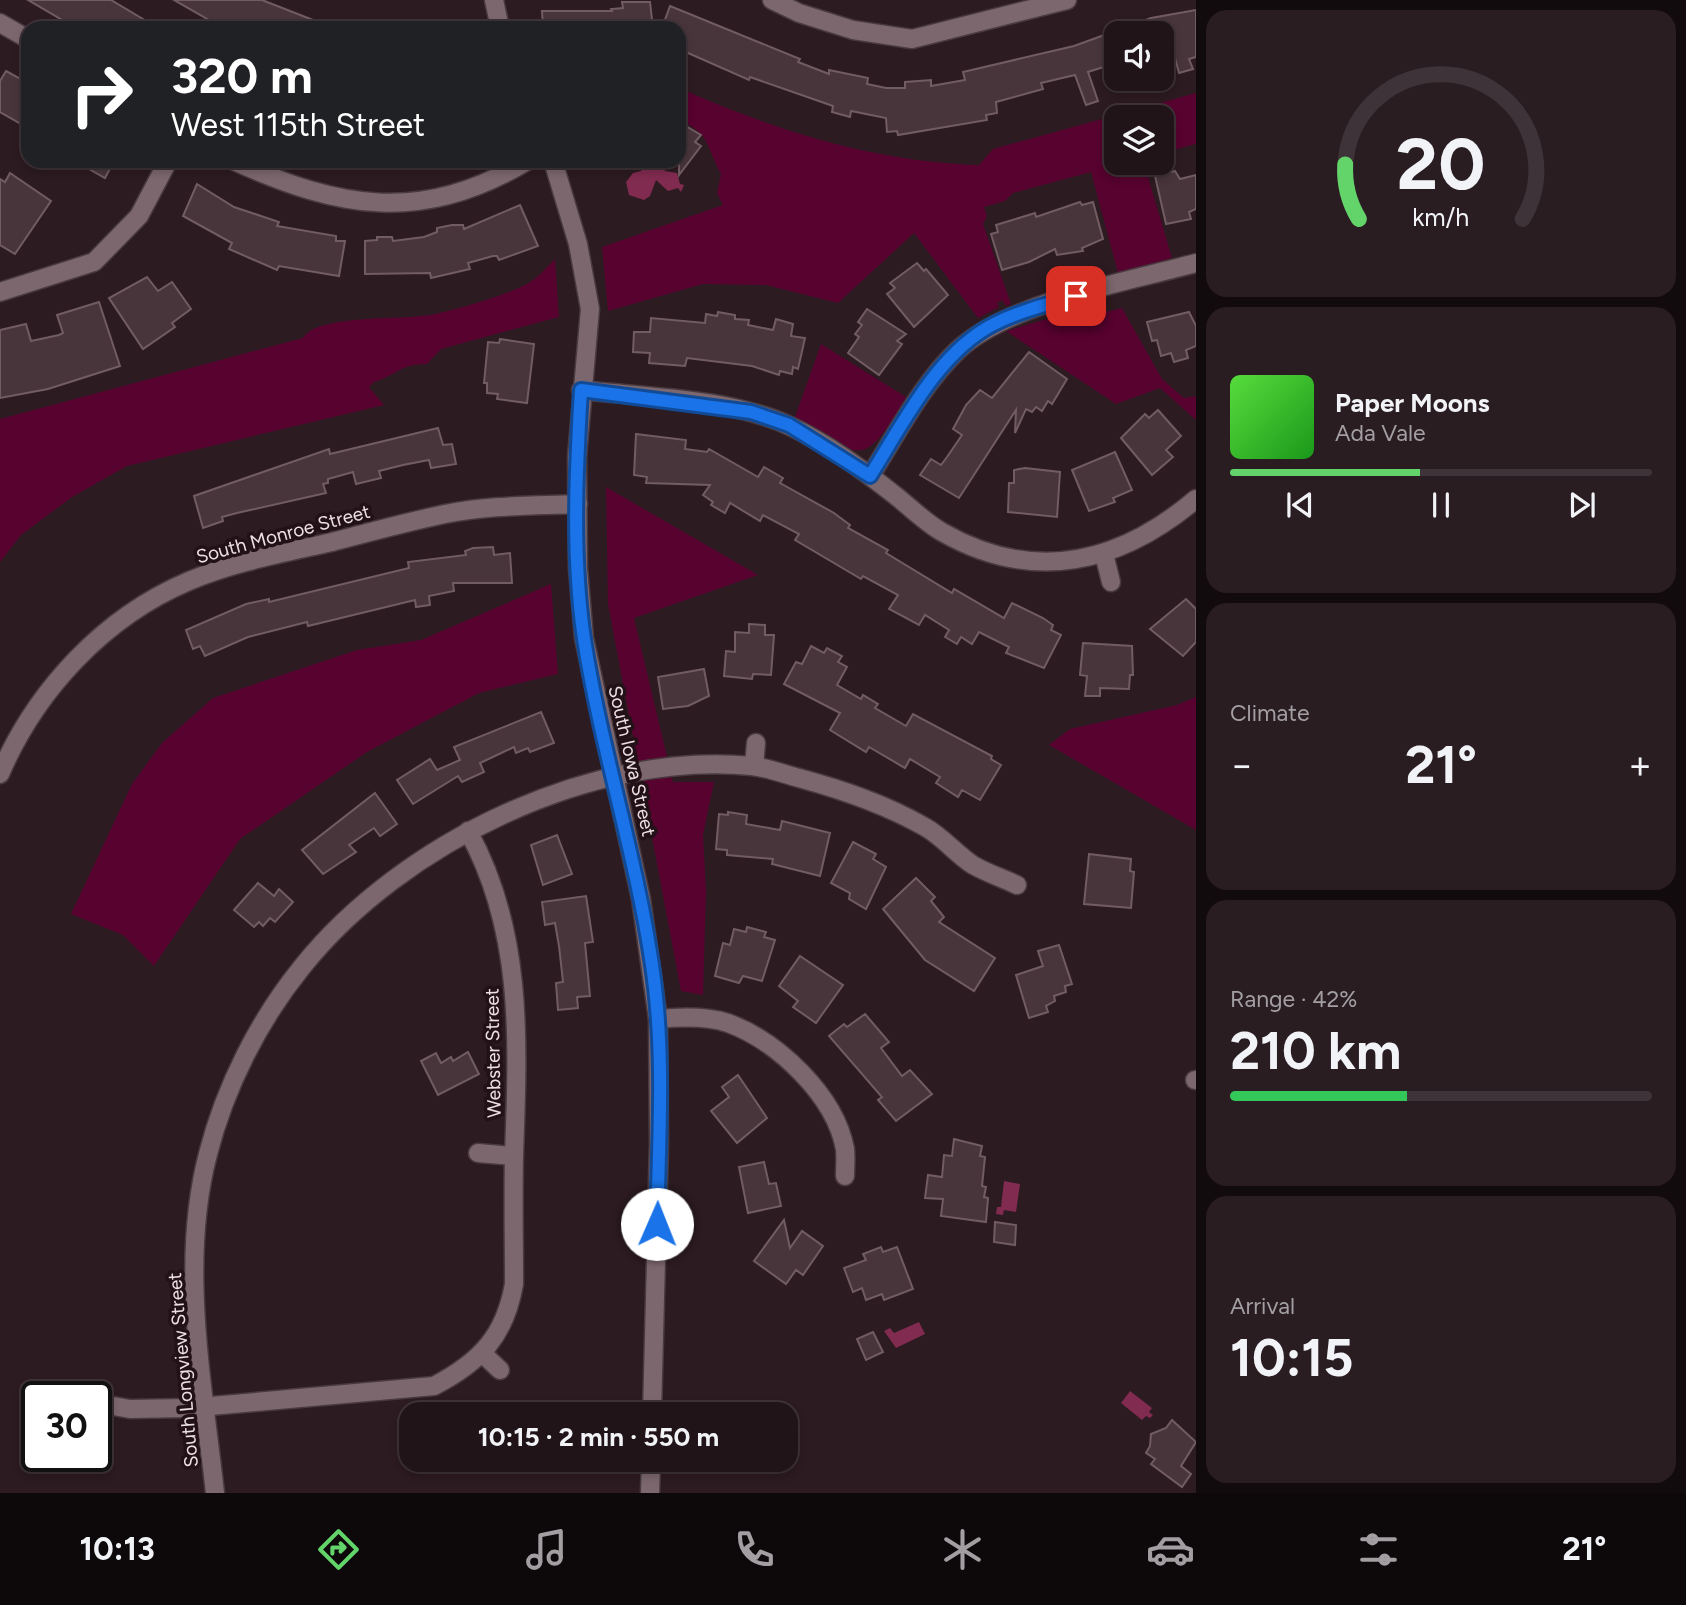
<!DOCTYPE html>
<meta charset="utf-8">
<style>
:root{--surface:#211419;--page:#291d22;--text:#f1f3f6;--muted:#a29ea2;--line:#3e3338;--accent:#62d469}
body{margin:0;font-family:Figtree,sans-serif;background:var(--page);color:var(--text);height:100vh;display:flex;flex-direction:column;font-size:26px;white-space:nowrap}
*{box-sizing:border-box;margin:0}
p{font-size:23px;color:var(--muted)}
.icon{flex:none;width:38px;height:38px;fill:none;stroke:currentColor;stroke-width:2;stroke-linecap:round;stroke-linejoin:round}
.map{position:relative;flex:1;overflow:hidden}
.panel{display:flex;flex-direction:column;gap:10px;padding:10px;background:#120b0e;width:490px}
.panel>*{flex:none}
.top-card{position:absolute;left:21px;top:21px;width:665px;height:147px;border-radius:21px;box-shadow:0 4px 10px #0003,0 0 0 2px var(--line);background:#202124;color:#fff;overflow:hidden}
.fabs{position:absolute;left:1104px;top:21px;display:grid;gap:14px}
.fabs a{display:grid;place-items:center;width:70px;height:70px;border-radius:14px;background:var(--surface);box-shadow:0 4px 10px #0003,0 0 0 2px var(--line);font-size:35px}
.speed{position:absolute;left:21px;top:1381px;display:flex;gap:14px;font-size:35px;font-weight:700;text-align:center}
.speed>*{display:grid;place-content:center;width:91px;height:91px;border-radius:50%;background:var(--surface);box-shadow:0 4px 10px #0003,0 0 0 2px var(--line);line-height:1}
.speed .limit{border:4px solid #111;border-radius:10px;background:#fff;color:#111}
.pin{position:absolute;display:grid;place-items:center;width:60px;height:60px;color:#fff;margin:-30px;border-radius:14px;box-shadow:0 4px 10px #0006}
.me{position:absolute;width:77px;margin:-38px;rotate:1deg;stroke-linejoin:round;filter:drop-shadow(0 0 5px #0008)}
.turn{display:flex;align-items:center;gap:24px;height:147px;padding:0 35px;font-size:32px}
.turn .icon{width:91px;height:91px;stroke-width:2.5}
.turn b{display:block;font-size:49px;line-height:60px}
.big{font-size:52px;font-weight:700;line-height:1.1}
.panel .widget{flex:1;display:flex;flex-direction:column;justify-content:center;gap:10px;min-width:0;padding:0 24px;border-radius:21px;background:var(--page)}
.panel .dial{align-items:center;gap:0}
.dial svg{height:182px;overflow:visible;fill:none;stroke:var(--line);stroke-width:7;stroke-linecap:round;text-anchor:middle}
.dial text{fill:var(--text);stroke:none}
.song{display:flex;align-items:center;gap:21px}
.cover{width:84px;height:84px;border-radius:10px;background:linear-gradient(135deg,hsl(110 70% 55%),hsl(120 70% 35%))}
.played{height:7px;border-radius:4px;background:linear-gradient(90deg,var(--accent) 45%,var(--line) 45%)}
.keys{display:flex;justify-content:space-around;direction:ltr}
.heat{display:flex;justify-content:space-between;align-items:center;font-size:38px;direction:ltr}
.charge{height:10px;border-radius:5px;background:linear-gradient(90deg,#34c759 42%,var(--line) 0)}
.trip{position:absolute;left:399px;top:1402px;width:399px;height:70px;border-radius:21px;background:var(--surface);box-shadow:0 4px 10px #0003,0 0 0 2px var(--line);font-weight:700;line-height:70px;text-align:center}
.dock{display:flex;height:112px;justify-content:space-around;align-items:center;background:#0d080a;color:var(--muted)}
.dock .icon{width:49px;height:49px}
.dock .current{color:var(--accent)}
.dock b{font-size:32px;color:var(--text)}
main{display:flex;flex:1;min-height:0}
.map>svg:first-child{display:block}
</style>
<main>
<div class="map">
<svg width="1196" height="1493" viewBox="0 0 1196 1493">
<rect width="100%" height="100%" fill="#2c1b21"/>
<!-- green -->
<g fill="#57022f">
<path d="M679 88C774 130 875 162 979 165L993 149 1196 93V144L1162 153V117H1116V163H1144L1172 258 1118 273 1091 172 1013 193 1005 201 984 207 987 216 983 224 1011 304 1006 306 1002 300 997 303 999 307 978 318 914 233 838 303 766 285 703 284 608 311 602 247 723 205 717 193 721 174C705 145 712 136 679 119Z"/>
<path d="M555 259 559 317 441 349 427 364C400 364 397 375 374 382L369 387 384 405 127 466 72 497 21 535 0 562V419L303 338C318 313 406 321 435 314 459 309 506 295 527 284 537 279 547 267 555 259Z"/>
<polygon points="1095,305 1097,314 1122,308 1162,379 1184,398 1196,396 1196,420 1160,388 1116,404 1006,331"/>
<path d="M821 344 906 397C863 472 860 458 795 417Z"/>
<polygon points="606,487 758,575 634,618 673,782 714,782 703,835 706,891 703,995 681,991 608,604"/>
<polygon points="551,584 558,674 479,693 367,752 240,839 154,966 123,935 71,914 132,784 162,743 213,698 357,650 421,640"/>
<polygon points="1196,697 1196,830 1049,745 1070,729 1177,705"/>
</g>
<!-- water -->
<g fill="#822b51">
<polygon points="645,161 659,161 665,171 677,173 680,184 684,185 681,192 678,188 668,191 656,180 650,196 644,200 629,195 626,182 633,173 641,171"/>
<polygon points="1004,1181 1020,1184 1016,1212 1004,1210 1003,1215 996,1214 997,1207 1001,1207"/>
<polygon points="919,1322 925,1334 896,1348 884,1331 890,1328 894,1333"/>
<polygon points="1130,1391 1152,1408 1149,1412 1153,1415 1150,1418 1146,1416 1142,1420 1121,1403"/>
</g>
<!-- building -->
<g fill="#48353b" stroke="#715c63" stroke-width="2">
<polygon points="28,0 111,0 158,28 76,28"/>
<polygon points="174,0 262,0 331,27 223,28"/>
<polygon points="622,2 650,2 653,28 543,28 542,11 612,11 611,9 623,8"/>
<polygon points="670,6 800,59 798,62 829,74 829,70 868,78 867,84 886,88 905,88 905,82 931,80 931,86 965,80 963,72 1074,46 1151,18 1196,10 1196,57 1189,59 1193,69 1179,73 1172,47 1167,48 1163,33 1116,33 1116,63 1088,72 1098,101 1086,105 1075,75 1041,83 1043,89 996,102 997,113 986,115 987,120 898,135 897,131 887,132 886,118 851,111 850,117 832,112 833,106 750,77 749,80 679,49 679,28 662,28"/>
<polygon points="6,71 28,83 28,128 0,112 0,81"/>
<polygon points="679,122 701,135 695,142 701,146 679,175"/>
<polygon points="75,161 114,161 105,178"/>
<polygon points="1175,171 1180,179 1196,175 1196,209 1189,212 1191,219 1166,224 1155,176"/>
<polygon points="10,173 51,201 15,254 0,245 0,179 5,182"/>
<polygon points="197,184 234,207 279,222 277,226 336,236 336,241 345,241 339,276 279,266 277,270 229,249 232,243 183,216"/>
<polygon points="1080,202 1082,205 1093,202 1103,239 1082,248 1083,251 1057,255 1055,249 1029,262 1002,270 991,234 998,232 996,225 1035,213 1036,217"/>
<polygon points="520,205 538,246 499,260 497,256 493,256 468,263 470,269 431,278 430,273 365,274 365,241 377,240 377,237 392,237 393,241 424,237 437,232 437,228 452,225 463,225 464,229"/>
<polygon points="917,263 924,271 926,269 948,295 914,327 887,294 895,288 890,283"/>
<polygon points="147,277 158,291 172,282 191,309 172,323 175,327 143,349 109,298"/>
<polygon points="99,302 120,366 48,389 0,398 0,330 26,324 31,341 59,335 63,333 57,315"/>
<polygon points="867,309 906,334 897,341 902,344 879,375 848,353 859,337 855,334 862,325 858,322"/>
<polygon points="718,312 735,315 735,319 749,320 748,325 773,330 776,319 793,324 791,336 805,338 798,369 793,367 792,374 780,371 779,375 752,366 687,358 685,366 649,363 650,353 633,352 634,332 650,332 651,318 705,323 706,314 717,316"/>
<polygon points="1189,312 1196,326 1196,346 1186,350 1188,358 1174,362 1171,353 1161,356 1157,340 1152,341 1147,322"/>
<polygon points="500,339 534,344 527,403 497,399 498,394 487,393 487,383 484,383 488,342 499,343"/>
<polygon points="1029,352 1067,379 1052,404 1048,401 1042,411 1036,407 1032,412 1026,409 1015,433 1016,410 959,498 920,475 931,459 941,465 947,457 962,435 953,429 966,405 980,390 992,398"/>
<polygon points="1158,410 1181,436 1166,450 1173,457 1152,475 1121,438 1145,414 1149,418"/>
<polygon points="438,428 443,445 452,444 456,464 431,468 429,460 403,465 379,471 381,478 356,484 353,472 328,479 328,483 323,484 326,493 237,513 222,517 223,521 203,528 194,496 329,449 330,454"/>
<polygon points="636,434 686,440 685,449 707,452 709,449 758,477 764,467 783,478 780,483 834,513 850,525 848,528 888,550 886,553 952,593 954,589 1004,618 1012,603 1043,618 1053,625 1051,630 1061,635 1044,668 1006,653 1009,647 979,632 972,644 961,637 957,644 945,637 949,630 925,615 919,625 889,609 898,595 863,576 861,579 795,540 799,534 763,515 760,521 730,503 725,513 711,505 713,502 703,495 710,485 646,483 647,477 634,475"/>
<polygon points="1115,452 1132,490 1113,498 1115,502 1089,511 1072,470"/>
<polygon points="1025,468 1060,472 1057,517 1008,512 1009,483 1014,483 1014,470"/>
<polygon points="493,547 494,555 510,553 512,583 453,583 454,591 429,596 430,605 416,607 415,600 308,626 307,622 248,637 205,656 200,646 193,649 186,630 246,604 269,599 269,602 409,568 408,562 466,555 465,551 473,548"/>
<polygon points="1186,599 1196,609 1196,642 1183,656 1150,629"/>
<polygon points="749,624 765,625 765,635 774,635 771,675 753,674 752,679 724,676 726,651 735,652 735,632 749,633"/>
<polygon points="1083,643 1132,646 1133,675 1130,675 1129,689 1100,688 1100,696 1085,696 1087,676 1080,675"/>
<polygon points="811,646 824,653 827,648 842,656 838,662 847,667 837,685 861,699 863,695 878,704 875,708 906,726 913,714 992,756 991,759 1001,765 980,800 962,790 958,797 936,783 940,777 910,759 905,768 869,747 866,752 830,730 840,713 784,684 796,662 802,664"/>
<polygon points="704,669 709,696 688,706 663,709 658,677"/>
<polygon points="541,712 554,743 530,752 528,748 516,753 514,747 480,763 484,772 462,782 458,776 413,804 397,780 430,759 437,770 460,760 454,747"/>
<polygon points="375,793 397,824 380,836 374,828 349,845 356,852 323,874 302,850"/>
<polygon points="728,812 747,815 746,824 780,830 782,821 830,833 820,876 772,864 773,859 727,855 727,850 716,849 719,814 728,815"/>
<polygon points="557,835 572,874 543,885 531,845"/>
<polygon points="853,842 876,854 873,859 886,867 866,909 849,899 850,893 831,883"/>
<polygon points="1089,854 1131,859 1130,871 1134,872 1131,908 1084,904"/>
<polygon points="916,878 935,897 931,901 944,917 939,922 995,958 974,991 925,960 883,909"/>
<polygon points="258,883 274,896 279,889 293,902 275,922 270,918 263,926 259,922 254,927 234,910"/>
<polygon points="586,896 593,942 585,943 590,996 577,997 578,1008 558,1010 556,983 563,982 559,946 555,923 545,925 542,902"/>
<polygon points="747,927 766,932 764,937 775,940 762,981 743,976 739,983 715,976 723,943 730,945 734,929 746,932"/>
<polygon points="1059,945 1072,984 1065,986 1066,992 1054,996 1055,1001 1046,1006 1048,1012 1029,1018 1016,975 1043,966 1038,951"/>
<polygon points="800,956 843,985 816,1023 793,1007 798,1001 779,986"/>
<polygon points="865,1014 889,1042 881,1048 902,1076 910,1070 932,1094 896,1121 878,1100 882,1097 829,1036 844,1024 847,1027"/>
<polygon points="468,1052 479,1074 438,1095 421,1061 436,1053 441,1063 451,1057 453,1061"/>
<polygon points="738,1075 767,1118 737,1143 711,1111 729,1097 722,1087"/>
<polygon points="954,1139 982,1146 980,1156 985,1157 982,1186 986,1187 984,1197 988,1198 986,1222 941,1216 943,1199 925,1198 928,1175 942,1177 944,1155 952,1156"/>
<polygon points="764,1162 769,1184 776,1183 781,1206 748,1213 739,1167"/>
<polygon points="784,1220 790,1248 802,1231 823,1246 803,1275 796,1270 786,1284 754,1261"/>
<polygon points="995,1222 1016,1225 1015,1245 994,1242"/>
<polygon points="881,1247 883,1252 897,1247 913,1289 884,1300 882,1294 866,1300 862,1288 853,1292 844,1268 866,1260 863,1254"/>
<polygon points="873,1332 883,1352 866,1360 857,1339"/>
<polygon points="1172,1420 1196,1442 1181,1466 1191,1474 1182,1487 1151,1464 1155,1459 1146,1453 1150,1446 1151,1434 1166,1428"/>
</g>
<g fill="none" stroke-linecap="round" stroke-linejoin="round">
<defs>
<g id="street">
<polyline points="494,0 500,28"/>
<polyline points="772,0 799,13 853,30 912,39 1067,0"/>
<polyline points="0,23 28,39"/>
<path d="M234 161C340 209 423 224 527 161"/>
<polyline points="553,161 578,244 590,309 577,457 578,568 584,638 641,899 658,1019 659,1143 652,1414"/>
<polyline points="0,292 94,262 139,216 168,161"/>
<path d="M581 390C646 397 730 398 790 426 828 444 863 470 896 496 911 508 926 523 942 532 1033 584 1119 564 1196 499"/>
<path d="M870 476C897 434 922 384 958 350 1010 302 1127 282 1196 263"/>
<polyline points="1104,554 1111,582"/>
<polyline points="754,766 756,743"/>
<path d="M0 774C36 690 104 617 189 581 234 562 284 553 332 542 370 532 407 522 445 514 489 505 534 506 578 504"/>
<path d="M658 1019C679 1017 707 1016 728 1023 777 1041 835 1095 845 1149 846 1157 845 1167 845 1176"/>
<polyline points="1195,1080 1196,1080"/>
<polyline points="478,1153 514,1156"/>
<polyline points="482,1353 500,1370"/>
<polyline points="45,1390 70,1396"/>
<path d="M96 1403 130 1409 188 1408 434 1386C480 1362 505 1336 514 1284 514 1241 513 1198 514 1155 518 1044 524 932 468 831"/>
<path d="M215 1493C203 1383 179 1264 208 1154 225 1087 259 1020 302 967 401 843 593 750 752 766 768 768 784 774 799 778 843 790 885 804 925 827 943 837 956 854 973 865 987 873 1002 878 1017 885"/>
<polyline points="650,1493 651,1460"/>
</g>
</defs>
<!-- street casing -->
<use href="#street" stroke="#483a3e" stroke-width="21"/>
<!-- street -->
<use href="#street" stroke="#7c676e" stroke-width="18"/>
</g>
<g fill="none" stroke-linecap="round" stroke-linejoin="round">
<defs>
<path id="route" d="M657 1224C659 1139 665 1050 652 965 636 855 601 749 584 639 572 557 576 472 581 390L751 412 789 425 870 476C903 424 937 353 994 324 1020 311 1048 304 1076 296"/>
</defs>
<!-- route casing -->
<use href="#route" stroke="#114b97" stroke-width="18"/>
<!-- route -->
<use href="#route" stroke="#1a73e8" stroke-width="12"/>
</g>
<g text-anchor="middle" dominant-baseline="central" stroke-width="7" stroke-linejoin="round" paint-order="stroke">
<!-- street labels -->
<g font-size="19" fill="#ece0e4" stroke="#221217">
<text transform="translate(283 534) rotate(-15)">South Monroe Street</text>
<text transform="translate(632 761) rotate(77)">South Iowa Street</text>
<text transform="translate(493 1053) rotate(-91)">Webster Street</text>
<text transform="translate(183 1370) rotate(-95)">South Longview Street</text>
</g>
</g>
</svg>
<div class="fabs">
<a><svg class="icon" aria-label="sound" viewBox="0 0 24 24"><path d="M4 9h4l5-4v14l-5-4H4zM17 9q2 3 0 6"/></svg></a>
<a><svg class="icon" aria-label="layers" viewBox="0 0 24 24"><path d="M12 4l9 5-9 5-9-5zM3 14l9 5 9-5"/></svg></a>
</div>
<div class="speed"><div class="limit">30</div></div>
<div class="pin" style="left:1076px;top:296px;background:#d93025"><svg class="icon" aria-label="arrive" viewBox="0 0 24 24"><path d="M6 21V4h12l-3 4 3 4H6"/></svg></div>
<svg class="me" style="left:657px;top:1224px" viewBox="-20 -20 40 40"><circle r="19" fill="#fff"/><path d="M0-13L10 11 0 6-10 11z" fill="#1a73e8"/></svg>
<div class="trip">10:15 · 2 min · 550 m</div>
<div class="top-card">
<div class="turn"><svg class="icon" aria-label="right" viewBox="0 0 24 24"><path d="M7 20v-9h11M14 6l5 5-5 5"/></svg><div><b>320 m</b>West 115th Street</div></div>
</div>
</div>
<section class="panel">
<div class="widget dial"><svg viewBox="0 0 100 80">
<path d="M14 69A42 42 0 1 1 86 69"/>
<path d="M14 69A42 42 0 0 1 8 45" stroke="#62d469"/>
<text x="50" y="56" font-size="32" font-weight="700">20</text>
<text x="50" y="72" font-size="11">km/h</text>
</svg></div>
<div class="widget">
<div class="song"><i class="cover"></i><div><b>Paper Moons</b><p>Ada Vale</p></div></div>
<div class="played"></div>
<div class="keys"><svg class="icon" aria-label="previous" viewBox="0 0 24 24"><path d="M18 5L8 12l10 7zM5 5v14"/></svg><svg class="icon" aria-label="pause" viewBox="0 0 24 24"><path d="M8 5v14M16 5v14"/></svg><svg class="icon" aria-label="next" viewBox="0 0 24 24"><path d="M6 5l10 7-10 7zM19 5v14"/></svg></div>
</div>
<div class="widget"><p>Climate</p>
<div class="heat"><a>−</a><b class="big">21°</b><a>+</a></div>
</div>
<div class="widget"><p>Range · 42%</p><b class="big">210 km</b><div class="charge"></div></div>
<div class="widget"><p>Arrival</p><b class="big">10:15</b></div>
</section>
</main>
<nav class="dock">
<b>10:13</b>
<svg class="icon current" aria-label="directions" viewBox="0 0 24 24"><path d="M12 3l9 9-9 9-9-9zM9 14v-3h6M13 9l2 2-2 2"/></svg>
<svg class="icon" aria-label="music" viewBox="0 0 24 24"><path d="M9 18V5l10-2v13"/><circle cx="6" cy="18" r="3"/><circle cx="16" cy="16" r="3"/></svg>
<svg class="icon" aria-label="phone" viewBox="0 0 24 24"><path d="M5 4h4l2 5-3 2q2 4 5 5l2-3 5 2v4C11 20 4 13 5 4z"/></svg>
<svg class="icon" aria-label="climate" viewBox="0 0 24 24"><path d="M12 3v18M4 7l16 10M4 17L20 7"/></svg>
<svg class="icon" aria-label="car" viewBox="0 0 24 24"><path d="M5 17H2v-5l4-1 3-4h7l3 4 3 1v5h-3M9 17h6M6 11h13"/><circle cx="7" cy="17" r="2"/><circle cx="17" cy="17" r="2"/></svg>
<svg class="icon" aria-label="filters" viewBox="0 0 24 24"><path d="M4 7h16M4 17h16"/><circle cx="9" cy="7" r="2"/><circle cx="15" cy="17" r="2"/></svg>
<b>21°</b>
</nav>
